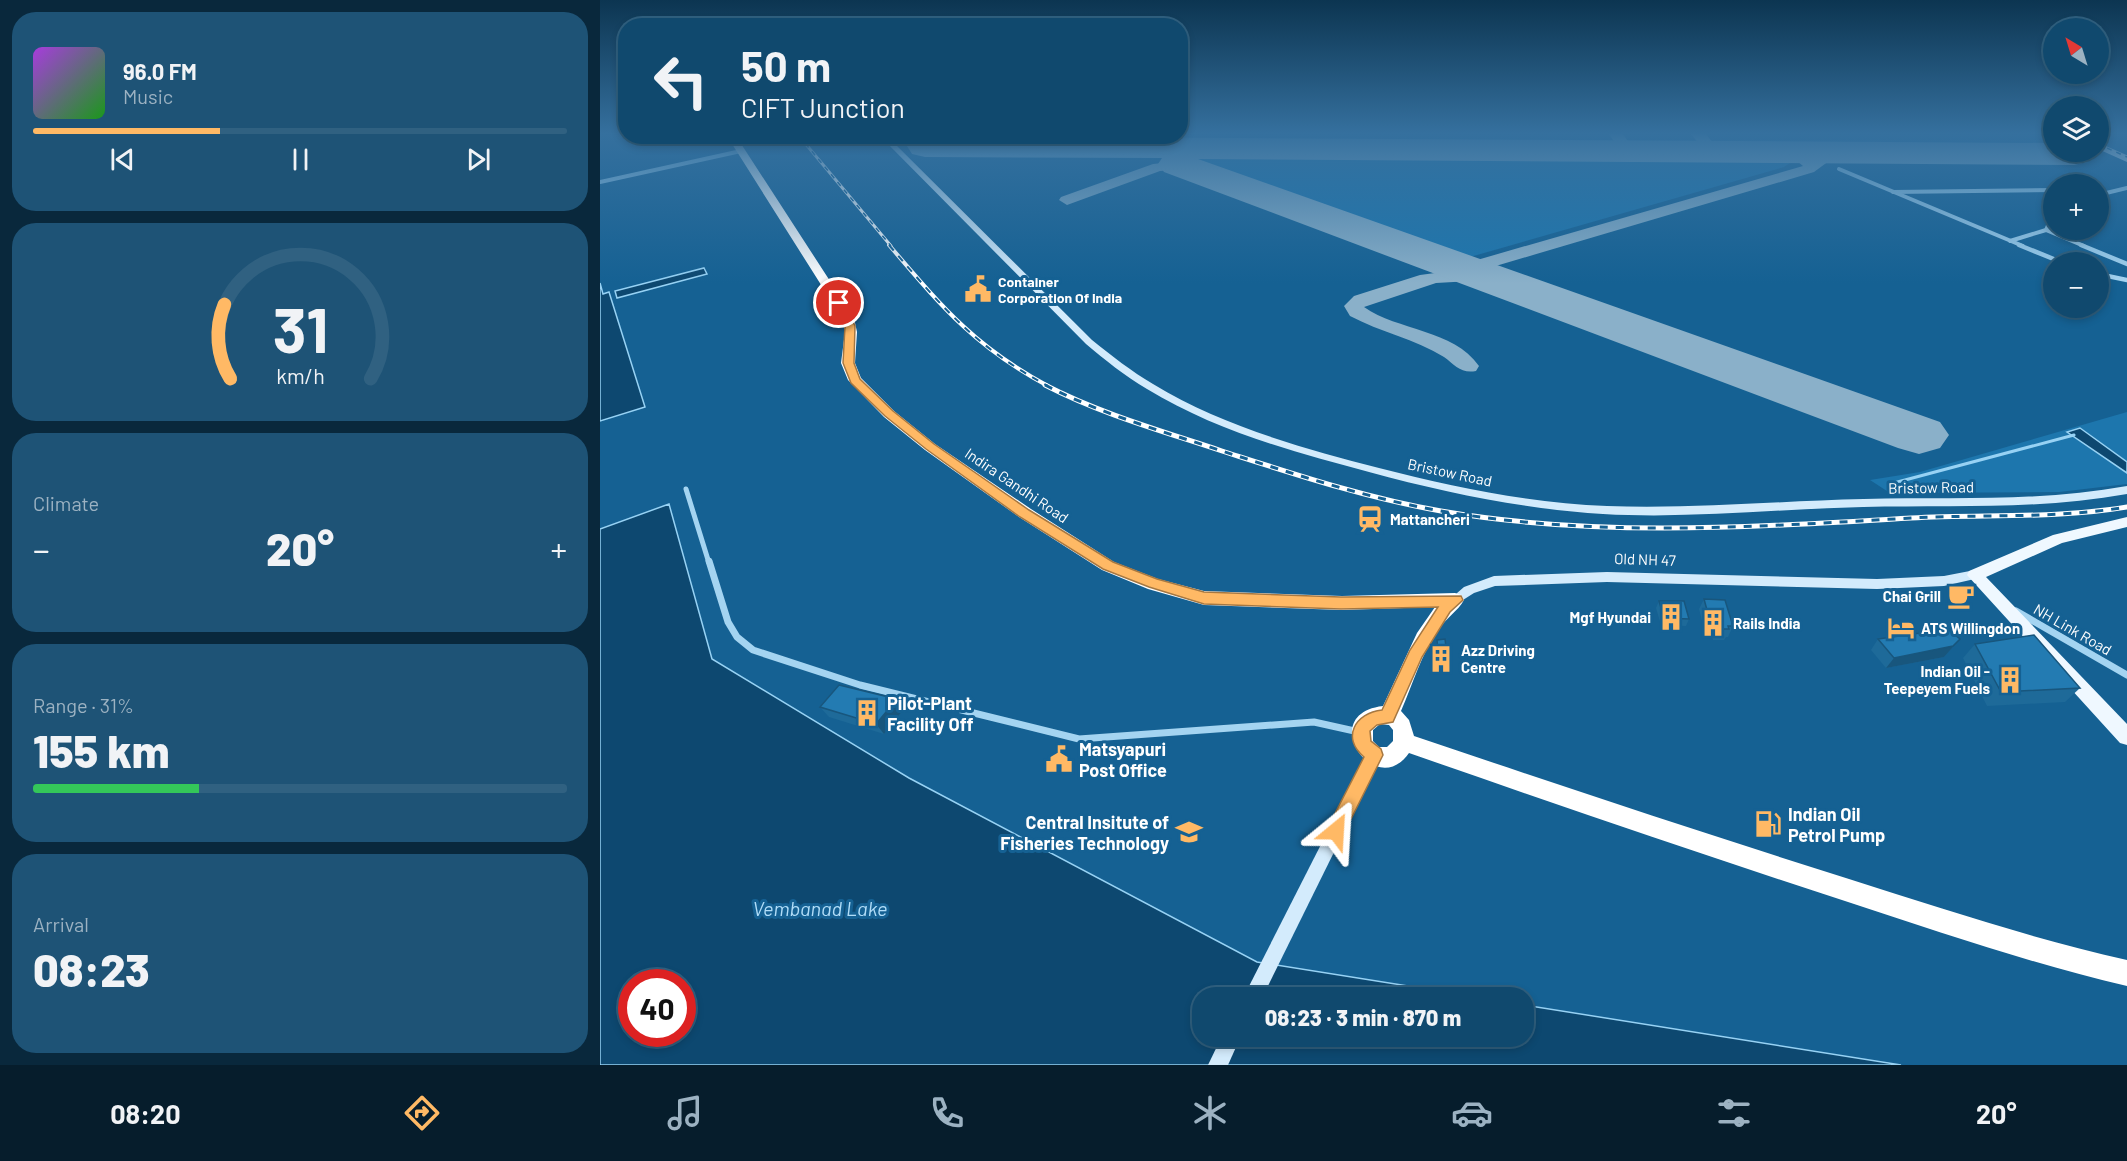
<!DOCTYPE html>
<meta charset="utf-8">
<style>
:root{--surface:#10496e;--page:#1e5376;--text:#f1f3f6;--muted:#9cb2c2;--line:#306181;--accent:#ffb965}
body{margin:0;font-family:Barlow,sans-serif;background:var(--page);color:var(--text);height:100vh;display:flex;flex-direction:column;font-size:22px;white-space:nowrap}
*{box-sizing:border-box;margin:0}
p{font-size:20px;color:var(--muted)}
.icon{flex:none;width:33px;height:33px;fill:none;stroke:currentColor;stroke-width:2;stroke-linecap:round;stroke-linejoin:round}
.map{position:relative;flex:1;overflow:hidden}
.details{display:flex;flex-direction:column;gap:12px;padding:12px;background:#09283c;width:600px}
.details>*{flex:none}
.top-card{position:absolute;left:18px;top:18px;width:570px;height:126px;border-radius:24px;box-shadow:0 3px 9px #0003,0 0 0 2px var(--line);background:#10496e;color:var(--text);overflow:hidden}
.needle{width:39px;rotate:322deg}
.buttons{position:absolute;left:1443px;top:18px;display:grid;gap:12px}
.buttons a{display:grid;place-items:center;width:66px;height:66px;border-radius:50%;background:var(--surface);box-shadow:0 3px 9px #0003,0 0 0 2px var(--line);font-size:30px}
.speed{position:absolute;left:18px;top:969px;display:flex;gap:12px;font-size:30px;font-weight:700;text-align:center}
.speed>*{display:grid;place-content:center;width:78px;height:78px;border-radius:50%;background:var(--surface);box-shadow:0 3px 9px #0003,0 0 0 2px var(--line);line-height:1}
.speed .limit{border:9px solid #d22;background:#fff;color:#111}
.pin{position:absolute;display:grid;place-items:center;width:51px;height:51px;color:#fff;margin:-26px;border:3px solid #fff;border-radius:50%;box-shadow:0 2px 6px #0007}
.me{position:absolute;width:66px;margin:-33px;rotate:27deg;stroke-linejoin:round;filter:drop-shadow(0 0 4px #0008)}
.turn{display:flex;align-items:center;gap:21px;height:126px;padding:0 24px;font-size:27px}
.turn .icon{width:78px;height:78px;stroke-width:2.5}
.turn b{display:block;font-size:42px;line-height:51px}
.big{font-size:45px;font-weight:800;line-height:1.1}
.details .tile{flex:1;display:flex;flex-direction:column;justify-content:center;gap:9px;min-width:0;padding:0 21px;border-radius:24px;background:var(--page)}
.details .dial{align-items:center;gap:0}
.dial svg{height:156px;overflow:visible;fill:none;stroke:var(--line);stroke-width:7;stroke-linecap:round;text-anchor:middle}
.dial text{fill:var(--text);stroke:none}
.song{display:flex;align-items:center;gap:18px}
.cover{width:72px;height:72px;border-radius:9px;background:linear-gradient(135deg,hsl(280 70% 55%),hsl(120 70% 35%))}
.played{height:6px;border-radius:3px;background:linear-gradient(90deg,var(--accent) 35%,var(--line) 35%)}
.keys{display:flex;justify-content:space-around;direction:ltr}
.heat{display:flex;justify-content:space-between;align-items:center;font-size:33px;direction:ltr}
.charge{height:9px;border-radius:4px;background:linear-gradient(90deg,#34c759 31%,var(--line) 0)}
.trip{position:absolute;left:592px;top:987px;width:342px;height:60px;border-radius:24px;background:var(--surface);box-shadow:0 3px 9px #0003,0 0 0 2px var(--line);font-weight:800;line-height:60px;text-align:center}
.menu{display:flex;height:96px;justify-content:space-around;align-items:center;background:#061d2c;color:var(--muted)}
.menu .icon{width:42px;height:42px}
.menu .current{color:var(--accent)}
.menu b{font-size:27px;color:var(--text)}
main{display:flex;flex:1;min-height:0}
.map>svg:first-child{display:block}
</style>
<main>
<section class="details">
<div class="tile">
<div class="song"><i class="cover"></i><div><b>96.0 FM</b><p>Music</p></div></div>
<div class="played"></div>
<div class="keys"><svg class="icon" aria-label="previous" viewBox="0 0 24 24"><path d="M18 5L8 12l10 7zM5 5v14"/></svg><svg class="icon" aria-label="pause" viewBox="0 0 24 24"><path d="M8 5v14M16 5v14"/></svg><svg class="icon" aria-label="next" viewBox="0 0 24 24"><path d="M6 5l10 7-10 7zM19 5v14"/></svg></div>
</div>
<div class="tile dial"><svg viewBox="0 0 100 80">
<path d="M14 69A42 42 0 1 1 86 69"/>
<path d="M14 69A42 42 0 0 1 11 31" stroke="#ffb965"/>
<text x="50" y="56" font-size="32" font-weight="700">31</text>
<text x="50" y="72" font-size="11">km/h</text>
</svg></div>
<div class="tile"><p>Climate</p>
<div class="heat"><a>−</a><b class="big">20°</b><a>+</a></div>
</div>
<div class="tile"><p>Range · 31%</p><b class="big">155 km</b><div class="charge"></div></div>
<div class="tile"><p>Arrival</p><b class="big">08:23</b></div>
</section>
<div class="map">
<svg width="1527" height="1065" viewBox="0 0 1527 1065">
<rect width="100%" height="100%" fill="#156193"/>
<!-- green -->
<g fill="#1d76ad">
<polygon points="586,156 1180,159 1190,163 1184,167 870,257"/>
<polygon points="1527,412 1527,484 1459,492 1290,493 1270,480 1320,472"/>
</g>
<!-- water -->
<g fill="#0d4870" stroke="#97d2f4" stroke-width="1.5" fill-rule="evenodd">
<polygon points="104,268 107,274 17,298 15,291"/>
<polygon points="0,283 3,294 9,292 45,407 0,421"/>
<polygon points="1480,428 1527,462 1527,473 1467,432"/>
<path d="M69 504 112 659 309 778 657 962 877 997 603 998V1036H924V1005L1301 1065H0V529ZM32 982H82V1034H32Z"/>
</g>
<g fill="none" stroke-linecap="round" stroke-linejoin="round">
<!-- stream -->
<polyline stroke="#97d2f4" stroke-width="3" points="1290,484 1474,435"/>
<!-- taxiway -->
<g fill="#8ab0c9" fill-rule="evenodd">
<polygon points="1009,134 1023,134 1029,143 1042,151 1035,155 1019,149"/>
<polygon points="1091,134 1106,134 1113,143 1127,151 1120,155 1103,149"/>
<path d="M1170 148 1200 152 1214 158C1225 150 1250 141 1261 152L1254 156 1233 158 1214 172 889 268 886 270 891 276 889 280 836 283 764 307C798 331 853 329 879 366L876 371C861 374 855 365 844 357 815 339 780 332 750 316L744 306 754 296 820 275 865 269 877 260 1203 166 1196 160 1165 155 1163 152Z"/>
<polygon points="582,161 590,166 587,169 560,171 467,205 459,200 461,197 553,164"/>
</g>
<!-- runway -->
<polygon fill="#8ab0c9" fill-rule="evenodd" points="320,136 1454,143 1454,152 1491,152 1492,154 1487,162 1474,165 598,159 1340,422 1349,435 1340,448 1319,454 1298,448 564,172 558,164 562,158 325,157 312,154 307,146 312,138"/>
<!-- street-far3 -->
<g stroke="#a4d4f1" stroke-width="4">
<polyline points="1239,169 1423,246"/>
<polyline points="0,182 141,151"/>
<polyline points="1293,192 1454,190"/>
<polyline points="1498,195 1527,188"/>
<polyline points="1446,230 1484,246"/>
<polyline points="1410,241 1446,230 1454,212"/>
</g>
<!-- street-far2 -->
<g stroke="#a4d4f1" stroke-width="4.5">
<polyline points="1419,245 1461,262"/>
<polyline points="1481,245 1527,264"/>
<polyline points="1498,274 1527,280"/>
</g>
<!-- street-far1 -->
<polyline stroke="#a4d4f1" stroke-width="5" points="86,489 109,563"/>
<!-- street -->
<g stroke="#a4d4f1" stroke-width="7">
<polyline points="109,561 128,622 137,637 153,650 260,685 479,739 714,722 759,732"/>
<polyline points="1416,611 1527,675"/>
</g>
<!-- secondary -->
<g fill="#d3ebfc" fill-rule="evenodd">
<path d="M280 136H287L492 340C512 356 531 371 553 384 622 426 702 448 779 468 853 487 930 503 1007 506 1093 509 1178 501 1264 499 1353 497 1440 502 1527 486V494C1439 510 1351 505 1263 507 1176 509 1089 519 1003 514 924 509 846 493 769 472 693 452 614 430 547 389 525 376 505 360 486 344Z"/>
<polygon points="1375,570 1379,572 1381,575 1379,578 1344,586 1277,589 1007,582 895,586 874,593 855,605 850,604 849,600 864,587 894,576 1007,572 1277,579 1344,576"/>
<polygon points="774,748 779,750 782,755 662,998 643,998 769,750"/>
<polygon points="622,1036 641,1036 628,1065 608,1065"/>
</g>
<!-- primary -->
<g fill="#eff8ff" fill-rule="evenodd">
<polygon points="1498,144 1527,157 1527,162 1498,149"/>
<polygon points="1527,517 1527,527 1462,543 1386,577 1527,724 1527,745 1520,743 1367,575 1369,571 1453,535"/>
</g>
<!-- highway -->
<path fill="#fff" fill-rule="evenodd" d="M127 136H136L254 318 257 332 255 363 261 378 294 411 335 444 431 509 514 562 558 579 604 591 742 596 855 593 861 595 864 600C858 611 846 618 839 629 821 654 813 684 801 711L809 720 814 736C959 785 1103 833 1249 879 1341 908 1433 939 1527 960V986C1432 964 1340 932 1248 902 1101 854 955 804 809 753 775 802 715 714 783 706L817 633 835 607 742 610 604 605 548 589 502 570 419 517 325 450 284 417 248 380 241 363 245 332 242 318ZM780 724 789 725 793 730V741L787 747H779L773 741V730Z"/>
<defs>
<g id="rail-far2">
<polyline points="199,136 291,246"/>
<polyline points="1498,144 1527,157"/>
</g>
<path id="rail-far1" d="M289 245C342 307 375 347 448 386"/>
<path id="rail" d="M445 385C501 414 562 431 622 451 694 474 766 498 841 511 998 538 1154 527 1311 518 1384 514 1455 519 1527 507"/>
</defs>
<!-- rail-far2 casing -->
<use href="#rail-far2" stroke="#fff" stroke-width="3"/>
<!-- rail-far1 casing -->
<use href="#rail-far1" stroke="#fff" stroke-width="4"/>
<!-- rail casing -->
<use href="#rail" stroke="#fff" stroke-width="5"/>
<!-- rail-far2 -->
<use href="#rail-far2" stroke="#156193" stroke-width="1.5" stroke-dasharray="5" stroke-linecap="butt"/>
<!-- rail-far1 -->
<use href="#rail-far1" stroke="#156193" stroke-width="2" stroke-dasharray="7" stroke-linecap="butt"/>
<!-- rail -->
<use href="#rail" stroke="#156193" stroke-width="3" stroke-dasharray="8" stroke-linecap="butt"/>
</g>
<!-- wall -->
<g fill="#1e6a99">
<polygon points="1104,599 1133,626 1128,637 1126,637 1124,640 1113,640 1112,636 1106,636 1099,609"/>
<polygon points="1059,601 1089,619 1086,626 1061,625 1056,608"/>
<polygon points="1324,626 1360,639 1344,657 1286,668 1271,650 1278,639 1319,633"/>
<polygon points="837,640 848,664 847,671 838,671 836,647"/>
<polygon points="1375,644 1480,688 1465,702 1387,706 1363,658"/>
<polygon points="220,707 304,709 284,734 229,717"/>
</g>
<!-- shaded-wall -->
<g fill="#18567d">
<polygon points="1360,639 1344,657 1286,668 1294,658"/>
<polygon points="297,699 304,709 284,734 276,724"/>
</g>
<!-- building -->
<g fill="#237bb2" stroke="#18567d" stroke-width="1.5">
<polygon points="1104,599 1125,600 1133,626 1128,626 1129,629 1118,629 1117,625 1111,625"/>
<polygon points="1059,601 1084,601 1089,619 1064,618"/>
<polygon points="1335,625 1342,631 1349,630 1360,639 1353,646 1294,658 1278,639 1328,632 1324,626"/>
<polygon points="1434,635 1480,688 1401,692 1375,644"/>
<polygon points="845,639 848,664 839,664 837,640"/>
<polygon points="239,685 297,699 276,724 220,707"/>
</g>
<!-- sky -->
<linearGradient id="sky" x2="0" y2="1"><stop stop-color="#0c3551"/><stop offset="0.47" stop-color="#35709e"/><stop offset="1" stop-color="#35709e" stop-opacity="0"/></linearGradient>
<rect width="1527" height="283" fill="url(#sky)"/>
<!-- route -->
<path fill="#ffb965" stroke="#a67842" stroke-width="1.5" d="M239 300 244 303 255 326 254 363 260 379 293 411 334 444 429 510 513 562 557 579 604 592 741 597 861 596 863 600 850 612 822 657 793 722 777 725 770 731 771 741 781 749 783 755 742 837 736 840 729 837 726 831 764 757C741 738 755 713 782 710L810 650 838 607 741 609 604 604 549 587 503 569 420 517 326 449 285 416 251 383 243 363 245 326 234 303Z"/>
<!-- icons -->
<defs>
<symbol id="civic-bare" viewBox="-9 -9 18 18"><path d="M-.6-6.5H3V-4.5H.6V-3L4-1V1h2V6H-6V1h2V-1L-.6-3ZM-1.2 2.5V6h2.4V2.5Z" fill="#ffb965" stroke="#156193" stroke-width="2.5" paint-order="stroke"/></symbol>
<symbol id="station-bare" viewBox="-9 -9 18 18"><path d="M-3-6H3Q5-6 5-4V2Q5 4 3 4L4.5 6H3L1.5 4h-3L-3 6H-4.5L-3 4Q-5 4-5 2V-4Q-5-6-3-6ZM-3.5-4v3h7v-3ZM-3.5 1v1.5H-2V1ZM2 1v1.5H3.5V1Z" fill="#ffb965" stroke="#156193" stroke-width="2.5" paint-order="stroke"/></symbol>
<symbol id="cafe-bare" viewBox="-9 -9 18 18"><path d="M-5.5-4.5H6V0H3Q3 3.5 0 3.5H-2.5Q-5.5 3.5-5.5 0ZM3-3.2v2h1.7v-2ZM-6 4.5H4V6H-6Z" fill="#ffb965" stroke="#156193" stroke-width="2.5" paint-order="stroke"/></symbol>
<symbol id="building-bare" viewBox="-9 -9 18 18"><path d="M-4-6H4V6H1V3H-1V6H-4ZM-2.5-4.3h1.7v1.8h-1.7ZM.8-4.3h1.7v1.8H.8ZM-2.5-1h1.7V.8h-1.7ZM.8-1h1.7V.8H.8Z" fill="#ffb965" stroke="#156193" stroke-width="2.5" paint-order="stroke"/></symbol>
<symbol id="hotel-bare" viewBox="-9 -9 18 18"><path d="M-6-4.5h1.5V1H6V5H4.5V3h-9V5H-6ZM-4 0a1.8 1.8 0 1 1 3.6 0ZM.5 0V-2.5h3Q6-2.5 6 0Z" fill="#ffb965" stroke="#156193" stroke-width="2.5" paint-order="stroke"/></symbol>
<symbol id="fuel-bare" viewBox="-9 -9 18 18"><path d="M-5.5-6h7V0h2V4h1.3V-2.5L3-4.5l.8-.8L6-3V5H2.5V1h-1V6h-7ZM-4.2-4.7v3.2H.2V-4.7Z" fill="#ffb965" stroke="#156193" stroke-width="2.5" paint-order="stroke"/></symbol>
<symbol id="university-bare" viewBox="-9 -9 18 18"><path d="M0-5L7-2L0 1L-7-2ZM-4 1L0 2.5L4 1V4Q0 6-4 4Z" fill="#ffb965" stroke="#156193" stroke-width="2.5" paint-order="stroke"/></symbol>
</defs>
<g fill-rule="evenodd">
<use href="#civic-bare" x="359" y="270" width="38" height="38"/>
<use href="#station-bare" x="751" y="500" width="38" height="38"/>
<use href="#cafe-bare" x="1342" y="577" width="38" height="38"/>
<use href="#building-bare" x="1052" y="598" width="38" height="38"/>
<use href="#building-bare" x="1094" y="604" width="38" height="38"/>
<use href="#hotel-bare" x="1282" y="609" width="38" height="38"/>
<use href="#building-bare" x="822" y="640" width="38" height="38"/>
<use href="#building-bare" x="1391" y="661" width="38" height="38"/>
<use href="#building-bare" x="248" y="694" width="38" height="38"/>
<use href="#civic-bare" x="440" y="740" width="38" height="38"/>
<use href="#fuel-bare" x="1149" y="805" width="38" height="38"/>
<use href="#university-bare" x="570" y="813" width="38" height="38"/>
</g>
<g text-anchor="middle" dominant-baseline="central" stroke-width="6" stroke-linejoin="round" paint-order="stroke">
<!-- far-poi labels -->
<g font-size="14" font-weight="bold" fill="#fff" stroke="#156193" text-anchor="start">
<text x="398" y="281">Container<tspan x="398" dy="16">Corporation Of India</tspan></text>
</g>
<!-- street labels -->
<g font-size="15" fill="#fff" stroke="#156193">
<text transform="translate(850 472) rotate(12)">Bristow Road</text>
<text transform="translate(417 485) rotate(34)">Indira Gandhi Road</text>
<text transform="translate(1331 487) rotate(-1)">Bristow Road</text>
<text transform="translate(1045 559) rotate(2)">Old NH 47</text>
<text transform="translate(1473 629) rotate(30)">NH Link Road</text>
</g>
<!-- poi labels -->
<g font-size="15" font-weight="bold" fill="#fff" stroke="#156193" text-anchor="start">
<text x="790" y="519">Mattancheri</text>
<text x="1341" y="596" text-anchor="end">Chai Grill</text>
<text x="1051" y="617" text-anchor="end">Mgf Hyundai</text>
<text x="1133" y="623">Rails India</text>
<text x="1321" y="628">ATS Willingdon</text>
<text x="861" y="650">Azz Driving<tspan x="861" dy="17">Centre</tspan></text>
<text x="1390" y="671" text-anchor="end">Indian Oil -<tspan x="1390" dy="17">Teepeyem Fuels</tspan></text>
</g>
<!-- near-poi labels -->
<g font-size="18" font-weight="bold" fill="#fff" stroke="#156193" text-anchor="start">
<text x="287" y="703">Pilot-Plant<tspan x="287" dy="21">Facility Off</tspan></text>
<text x="479" y="749">Matsyapuri<tspan x="479" dy="21">Post Office</tspan></text>
<text x="1188" y="814">Indian Oil<tspan x="1188" dy="21">Petrol Pump</tspan></text>
<text x="569" y="822" text-anchor="end">Central Insitute of<tspan x="569" dy="21">Fisheries Technology</tspan></text>
</g>
<!-- near-water labels -->
<g font-size="20" font-style="italic" fill="#b1ddf8" stroke="#156193">
<text x="220" y="908">Vembanad Lake</text>
</g>
</g>
</svg>
<div class="buttons">
<a><svg class="needle" viewBox="-14 -14 28 28"><path d="M0-13l5 13h-10z" fill="#e53935"/><path d="M0 13l5-13h-10z" fill="#9cb2c2"/></svg></a>
<a><svg class="icon" aria-label="layers" viewBox="0 0 24 24"><path d="M12 4l9 5-9 5-9-5zM3 14l9 5 9-5"/></svg></a>
<a>+</a>
<a>−</a>
</div>
<div class="speed"><div class="limit">40</div></div>
<div class="pin" style="left:239px;top:303px;background:#d93025"><svg class="icon" aria-label="arrive" viewBox="0 0 24 24"><path d="M6 21V4h12l-3 4 3 4H6"/></svg></div>
<svg class="me" style="left:736px;top:831px" viewBox="-20 -20 40 40"><path d="M0-17L14 15 0 8-14 15z" fill="#ffb965" stroke="#fff" stroke-width="4"/></svg>
<div class="trip">08:23 · 3 min · 870 m</div>
<div class="top-card">
<div class="turn"><svg class="icon" aria-label="left" viewBox="0 0 24 24"><path d="M17 20v-9H6M10 6l-5 5 5 5"/></svg><div><b>50 m</b>CIFT Junction</div></div>
</div>
</div>
</main>
<nav class="menu">
<b>08:20</b>
<svg class="icon current" aria-label="directions" viewBox="0 0 24 24"><path d="M12 3l9 9-9 9-9-9zM9 14v-3h6M13 9l2 2-2 2"/></svg>
<svg class="icon" aria-label="music" viewBox="0 0 24 24"><path d="M9 18V5l10-2v13"/><circle cx="6" cy="18" r="3"/><circle cx="16" cy="16" r="3"/></svg>
<svg class="icon" aria-label="phone" viewBox="0 0 24 24"><path d="M5 4h4l2 5-3 2q2 4 5 5l2-3 5 2v4C11 20 4 13 5 4z"/></svg>
<svg class="icon" aria-label="climate" viewBox="0 0 24 24"><path d="M12 3v18M4 7l16 10M4 17L20 7"/></svg>
<svg class="icon" aria-label="car" viewBox="0 0 24 24"><path d="M5 17H2v-5l4-1 3-4h7l3 4 3 1v5h-3M9 17h6M6 11h13"/><circle cx="7" cy="17" r="2"/><circle cx="17" cy="17" r="2"/></svg>
<svg class="icon" aria-label="filters" viewBox="0 0 24 24"><path d="M4 7h16M4 17h16"/><circle cx="9" cy="7" r="2"/><circle cx="15" cy="17" r="2"/></svg>
<b>20°</b>
</nav>
